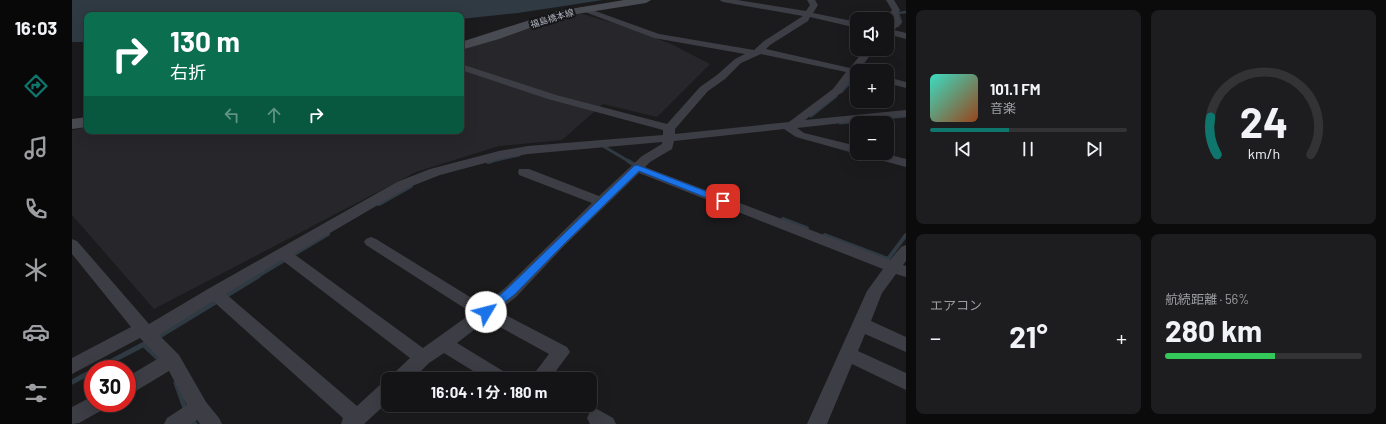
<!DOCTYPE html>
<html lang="ja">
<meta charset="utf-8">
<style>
:root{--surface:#141416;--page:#1d1d1f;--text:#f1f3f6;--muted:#9d9ea1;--line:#333335;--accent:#0f766e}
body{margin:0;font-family:Barlow,"Noto Sans JP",sans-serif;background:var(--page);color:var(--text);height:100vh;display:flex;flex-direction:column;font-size:15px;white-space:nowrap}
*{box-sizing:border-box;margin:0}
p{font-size:13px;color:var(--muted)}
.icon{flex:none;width:22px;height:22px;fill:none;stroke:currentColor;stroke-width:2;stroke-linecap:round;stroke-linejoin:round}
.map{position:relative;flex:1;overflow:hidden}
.sheet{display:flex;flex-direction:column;gap:10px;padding:10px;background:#0b0b0c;width:480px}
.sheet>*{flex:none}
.guide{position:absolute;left:12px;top:12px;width:380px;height:122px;border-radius:8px;box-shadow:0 4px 16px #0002,0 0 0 1px var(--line);background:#0b6e4f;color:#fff;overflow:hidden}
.tools{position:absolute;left:778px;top:12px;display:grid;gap:8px}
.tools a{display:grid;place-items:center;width:44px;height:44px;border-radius:8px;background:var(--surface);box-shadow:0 4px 16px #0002,0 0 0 1px var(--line);font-size:20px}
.speed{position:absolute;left:12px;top:360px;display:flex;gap:8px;font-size:20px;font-weight:700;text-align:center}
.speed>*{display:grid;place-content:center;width:52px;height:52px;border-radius:50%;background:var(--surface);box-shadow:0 4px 16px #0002,0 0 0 1px var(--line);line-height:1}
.speed .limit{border:6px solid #d22;background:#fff;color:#111}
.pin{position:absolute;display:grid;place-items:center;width:34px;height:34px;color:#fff;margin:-17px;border-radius:8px;box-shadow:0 2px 6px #0006}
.me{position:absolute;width:44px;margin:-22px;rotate:53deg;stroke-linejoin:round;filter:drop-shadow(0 0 3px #0008)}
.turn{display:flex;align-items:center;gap:14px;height:84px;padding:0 20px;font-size:18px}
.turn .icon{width:52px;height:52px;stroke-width:2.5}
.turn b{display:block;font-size:28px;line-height:34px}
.lanes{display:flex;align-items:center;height:38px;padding:0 20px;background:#0003;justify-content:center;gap:20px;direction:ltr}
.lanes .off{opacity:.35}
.big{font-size:30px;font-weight:700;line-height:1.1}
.sheet .tile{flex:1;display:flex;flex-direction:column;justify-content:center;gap:6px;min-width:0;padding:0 14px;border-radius:8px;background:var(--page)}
.sheet .dial{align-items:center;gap:0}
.dial svg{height:104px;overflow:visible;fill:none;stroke:var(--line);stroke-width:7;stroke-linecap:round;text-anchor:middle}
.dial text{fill:var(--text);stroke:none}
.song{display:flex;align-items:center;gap:12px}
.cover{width:48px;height:48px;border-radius:6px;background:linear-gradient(135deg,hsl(170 70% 55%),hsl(20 70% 35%))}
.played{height:4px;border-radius:2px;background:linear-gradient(90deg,var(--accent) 40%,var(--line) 40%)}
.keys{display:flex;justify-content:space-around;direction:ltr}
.heat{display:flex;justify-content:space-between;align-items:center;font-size:22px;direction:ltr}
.charge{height:6px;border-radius:3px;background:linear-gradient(90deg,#34c759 56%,var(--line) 0)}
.sheet .tiles{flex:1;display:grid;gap:10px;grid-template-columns:repeat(2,1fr)}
.trip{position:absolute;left:309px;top:372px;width:216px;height:40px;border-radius:8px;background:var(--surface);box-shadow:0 4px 16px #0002,0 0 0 1px var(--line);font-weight:700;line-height:40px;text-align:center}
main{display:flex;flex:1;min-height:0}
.tabs{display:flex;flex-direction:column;width:72px;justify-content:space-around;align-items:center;background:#080809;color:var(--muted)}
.tabs .icon{width:28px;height:28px}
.tabs .on{color:var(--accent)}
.tabs b{font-size:18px;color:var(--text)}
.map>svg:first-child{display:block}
</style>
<main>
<nav class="tabs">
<b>16:03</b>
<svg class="icon on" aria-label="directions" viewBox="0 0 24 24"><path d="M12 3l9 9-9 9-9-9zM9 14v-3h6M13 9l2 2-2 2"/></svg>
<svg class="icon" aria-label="music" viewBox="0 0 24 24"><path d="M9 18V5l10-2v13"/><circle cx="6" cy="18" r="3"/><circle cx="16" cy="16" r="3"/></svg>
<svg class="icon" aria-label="phone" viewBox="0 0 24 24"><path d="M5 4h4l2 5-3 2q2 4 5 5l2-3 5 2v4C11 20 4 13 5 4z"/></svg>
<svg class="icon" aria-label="climate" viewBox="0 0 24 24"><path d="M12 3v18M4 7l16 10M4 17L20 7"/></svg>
<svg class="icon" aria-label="car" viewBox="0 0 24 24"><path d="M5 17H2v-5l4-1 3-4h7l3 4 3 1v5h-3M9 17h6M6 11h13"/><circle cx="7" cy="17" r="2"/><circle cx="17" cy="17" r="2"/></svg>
<svg class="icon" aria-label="filters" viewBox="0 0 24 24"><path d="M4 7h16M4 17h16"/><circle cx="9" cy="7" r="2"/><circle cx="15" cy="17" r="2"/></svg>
</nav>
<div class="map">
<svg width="834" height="424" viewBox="0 0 834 424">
<rect width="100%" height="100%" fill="#1b1b1d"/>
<!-- built -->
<polygon fill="#27272b" points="507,13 545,24 599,44 638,64 585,117 531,104 490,140 427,146 344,172 82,309 0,215 0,130 15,127 15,131 389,131 389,50"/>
<!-- water -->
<polygon fill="#2f3a43" points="0,0 531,0 446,13 389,19 389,15 15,15 15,42 0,42"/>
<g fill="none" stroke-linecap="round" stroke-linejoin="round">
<!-- stream-far3 -->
<polyline stroke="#2f3a43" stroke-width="2.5" points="826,26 829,22 826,13 834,12"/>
<!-- stream-far2 -->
<g stroke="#2f3a43" stroke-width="3">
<polyline points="769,92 785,75"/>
<polyline points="739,116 764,96"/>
<polyline points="768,123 834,116"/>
<polyline points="531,146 558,162"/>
<polyline points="416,162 447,155"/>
</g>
<!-- stream-far1 -->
<g stroke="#2f3a43" stroke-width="4">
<polyline points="556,161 563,165"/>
<polyline points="416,162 420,161"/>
<polyline points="307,204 339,186"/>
<polyline points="711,219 735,228"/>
<polyline points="753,235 816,259 834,235"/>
<polyline points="184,277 256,234"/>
</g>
<!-- stream -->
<g stroke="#2f3a43" stroke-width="5">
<polyline points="84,338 186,276"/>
<polyline points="72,345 89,361"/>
<polyline points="25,369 78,341"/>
<polyline points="0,382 21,371"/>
<polyline points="104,383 114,411"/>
<polyline points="118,418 123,424"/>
</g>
<!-- street -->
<g fill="#3d3e45" fill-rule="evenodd">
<path d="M647 0H665L734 11 738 5 735 0H743L746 5 741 13 785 22V28L738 17 736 21 698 45 694 49 778 68 793 49H803L787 70 789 71H785V75L783 74 769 93 733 120 834 110V116L725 128 732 133 785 146V153H788L785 154 724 137 712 129 602 141 600 149 578 162 573 167 818 260 829 247 834 245V261L831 265 834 266V277L824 274 810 293 799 321 834 337V352L793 334 786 351 834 373V390L780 364 755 424H735L795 291 811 269 567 173 492 246 444 297 426 311 495 347 498 352 478 379H458L477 354 415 320 385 343 436 374 438 379H414L372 353 357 363 341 379H319L321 374 338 358 210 260 154 294 285 406 309 384 316 382V402L292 424H269L271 418 141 301 87 335 107 355 134 402 147 418 150 424H128L125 420 119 424H92L95 418 115 405 97 371 62 392 55 394V377L87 358 68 338 0 374V358L59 327 0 254V239L5 241 77 324 136 289 325 182 358 169 427 151 456 146 591 135V130L476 99 389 70V64L484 95 595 124 628 87 645 75 663 59 673 54 582 38 505 9 509 7H512L587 34 682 50 692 41 731 16 651 2ZM689 54 774 72 761 89 717 122 603 134V129L636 91 653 79 669 63ZM590 142V144L570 156 527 196 457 169H447L446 172 447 175 520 203 432 289 411 305 304 239 299 237 294 239 292 242 294 245 400 313 351 348 222 254 335 188 368 175 428 159 456 154Z"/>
<polygon points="814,0 822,0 828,10 826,13 829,23 822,30 834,33 834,39 815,34 815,28 821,23 818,13 820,10"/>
<polygon points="815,77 834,82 834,88 815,83"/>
<polygon points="791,153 811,153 834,159 834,167 793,156"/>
<polygon points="21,396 21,403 35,403 32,409 7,423 0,424 0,407"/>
<polygon points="525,409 541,418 544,424 518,424 515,418 518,412"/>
</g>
<!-- secondary -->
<g fill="#494b53" fill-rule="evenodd">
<polygon points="552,0 579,0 574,3 492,16 427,39 389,50 389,42 486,11"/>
<polygon points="15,117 15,127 0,129 0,119"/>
</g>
</g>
<!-- route -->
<polygon fill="#1a73e8" stroke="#114b97" points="565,165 654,199 655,201 654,203 648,203 567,171 491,245 442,295 417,314 410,314 408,312 410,309 434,290 562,166"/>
<g text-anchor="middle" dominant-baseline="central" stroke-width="4" stroke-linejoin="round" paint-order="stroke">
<!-- far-street labels -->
<g font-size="9" fill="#adb2be" stroke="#161619">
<text transform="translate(480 18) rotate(-17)">福島橋本線</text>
</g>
</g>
</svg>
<div class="tools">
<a><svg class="icon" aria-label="sound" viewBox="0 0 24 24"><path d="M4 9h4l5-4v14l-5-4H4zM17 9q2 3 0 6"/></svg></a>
<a>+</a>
<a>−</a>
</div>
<div class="speed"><div class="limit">30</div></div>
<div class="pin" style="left:651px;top:201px;background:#d93025"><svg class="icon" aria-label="arrive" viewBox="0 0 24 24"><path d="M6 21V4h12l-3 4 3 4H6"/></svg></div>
<svg class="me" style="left:414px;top:312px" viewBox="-20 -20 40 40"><circle r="19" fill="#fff"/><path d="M0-13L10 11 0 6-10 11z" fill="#1a73e8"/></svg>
<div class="trip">16:04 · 1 分 · 180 m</div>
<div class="guide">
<div class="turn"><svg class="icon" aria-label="right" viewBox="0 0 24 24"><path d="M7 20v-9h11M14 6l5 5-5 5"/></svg><div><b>130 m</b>右折</div></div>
<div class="lanes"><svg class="icon off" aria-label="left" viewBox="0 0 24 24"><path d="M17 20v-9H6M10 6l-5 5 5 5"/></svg><svg class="icon off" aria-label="ahead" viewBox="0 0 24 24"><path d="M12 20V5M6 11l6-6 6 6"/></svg><svg class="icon" aria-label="right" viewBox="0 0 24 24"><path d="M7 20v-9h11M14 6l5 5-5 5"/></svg></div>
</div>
</div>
<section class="sheet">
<div class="tiles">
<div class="tile">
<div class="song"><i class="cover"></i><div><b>101.1 FM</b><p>音楽</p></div></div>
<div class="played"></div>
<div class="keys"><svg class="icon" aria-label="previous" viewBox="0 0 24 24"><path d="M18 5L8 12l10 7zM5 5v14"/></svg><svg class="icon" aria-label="pause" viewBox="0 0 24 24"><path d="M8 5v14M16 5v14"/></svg><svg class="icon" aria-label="next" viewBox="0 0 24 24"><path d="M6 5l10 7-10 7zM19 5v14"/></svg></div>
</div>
<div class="tile dial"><svg viewBox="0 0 100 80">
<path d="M14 69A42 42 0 1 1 86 69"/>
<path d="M14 69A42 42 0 0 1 9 40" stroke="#0f766e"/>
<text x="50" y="56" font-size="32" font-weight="700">24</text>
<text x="50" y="72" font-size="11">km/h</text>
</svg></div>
<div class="tile"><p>エアコン</p>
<div class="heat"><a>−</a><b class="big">21°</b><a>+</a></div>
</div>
<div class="tile"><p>航続距離 · 56%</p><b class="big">280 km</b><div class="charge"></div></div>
</div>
</section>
</main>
